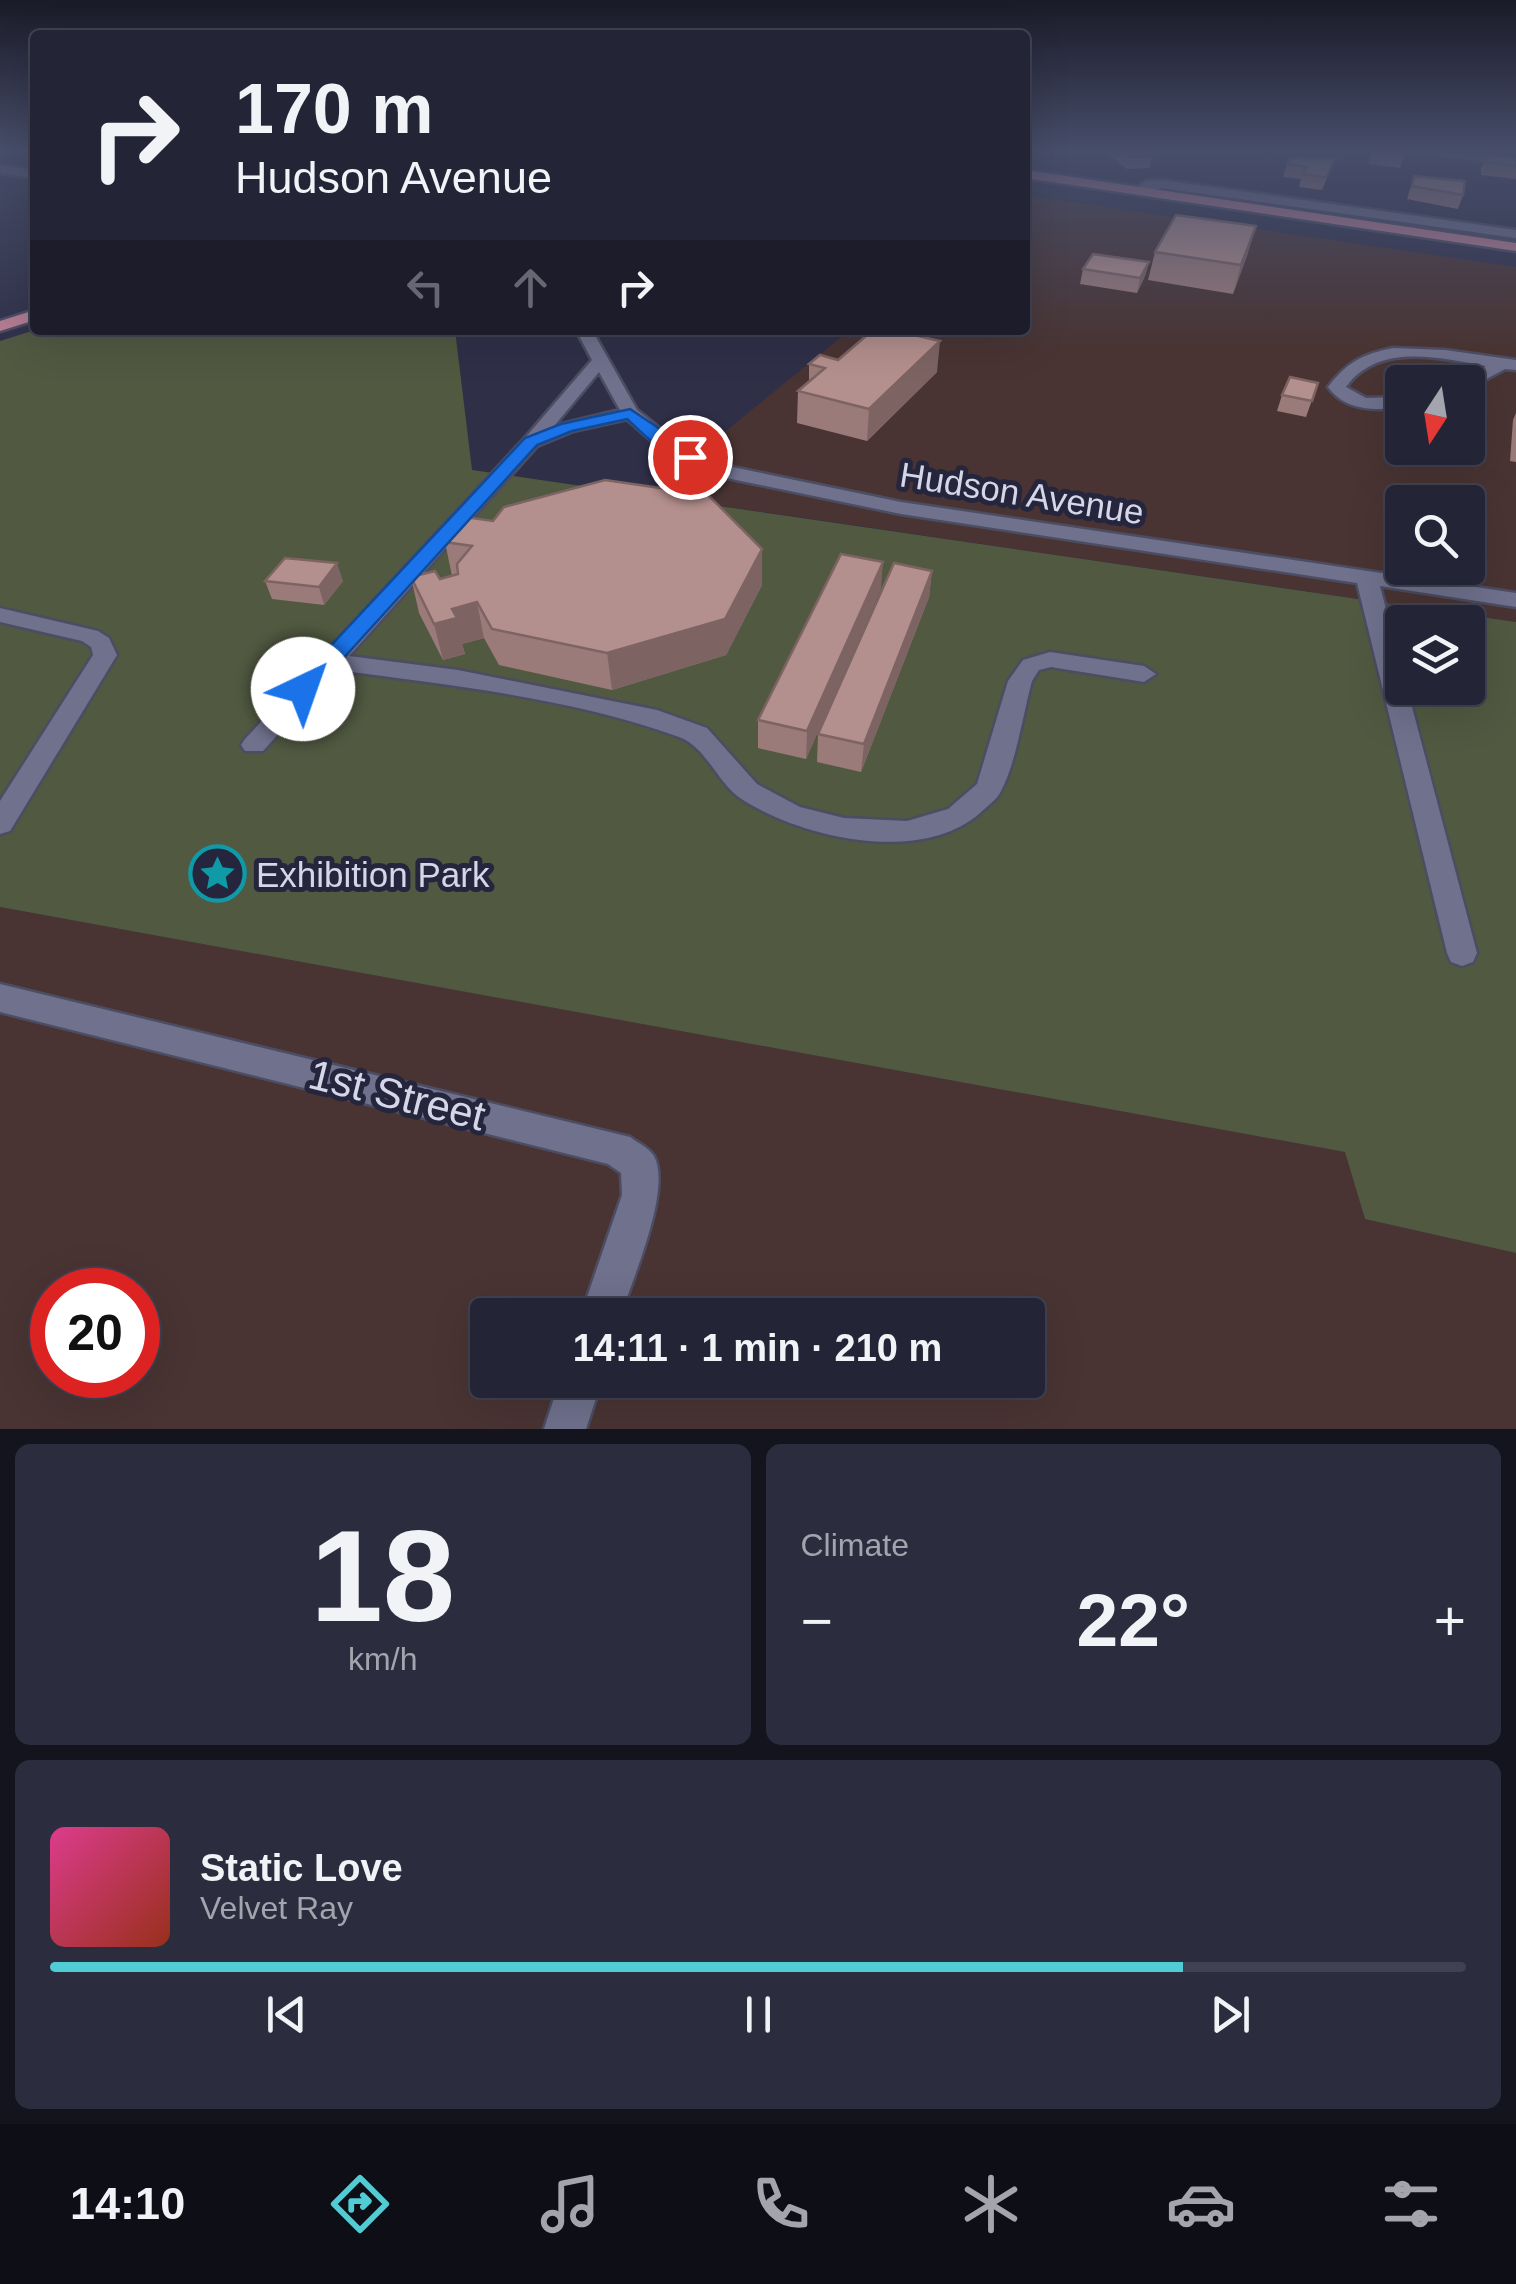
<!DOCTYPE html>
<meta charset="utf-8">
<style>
:root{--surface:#232436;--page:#2b2c3e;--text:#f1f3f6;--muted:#a3a4ad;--line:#404151;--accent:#51ccd4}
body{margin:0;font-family:Arial,sans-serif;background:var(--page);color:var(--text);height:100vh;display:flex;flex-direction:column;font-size:38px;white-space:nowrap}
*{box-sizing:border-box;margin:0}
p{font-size:32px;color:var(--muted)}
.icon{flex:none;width:55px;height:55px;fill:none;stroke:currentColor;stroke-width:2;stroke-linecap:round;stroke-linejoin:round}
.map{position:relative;height:1429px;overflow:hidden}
.details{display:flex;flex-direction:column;gap:15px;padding:15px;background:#13141e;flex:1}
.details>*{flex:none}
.top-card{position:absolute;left:30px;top:30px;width:1000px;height:305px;border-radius:10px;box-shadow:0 10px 40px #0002,0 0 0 2px var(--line);background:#232436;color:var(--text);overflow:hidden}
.needle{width:65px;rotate:192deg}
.buttons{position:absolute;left:1385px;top:365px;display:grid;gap:20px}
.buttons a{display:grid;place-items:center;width:100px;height:100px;border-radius:10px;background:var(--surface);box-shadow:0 10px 40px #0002,0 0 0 2px var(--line);font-size:50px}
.speed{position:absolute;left:30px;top:1268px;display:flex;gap:20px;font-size:50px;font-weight:700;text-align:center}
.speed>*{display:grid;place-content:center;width:130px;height:130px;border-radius:50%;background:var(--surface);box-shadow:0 10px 40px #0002,0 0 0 2px var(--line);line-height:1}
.speed .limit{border:15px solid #d22;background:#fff;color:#111}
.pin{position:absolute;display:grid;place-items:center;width:85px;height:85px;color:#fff;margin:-42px;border:5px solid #fff;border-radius:50%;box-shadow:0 2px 10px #0007}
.me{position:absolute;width:110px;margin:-55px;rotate:42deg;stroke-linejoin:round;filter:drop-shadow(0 0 8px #0008)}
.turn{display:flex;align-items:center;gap:35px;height:210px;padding:0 40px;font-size:45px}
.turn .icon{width:130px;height:130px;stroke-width:2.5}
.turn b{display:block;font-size:70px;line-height:85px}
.lanes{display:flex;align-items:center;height:95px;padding:0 40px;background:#0003;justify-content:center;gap:50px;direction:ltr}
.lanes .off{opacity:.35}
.big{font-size:75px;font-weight:600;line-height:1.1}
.details .card{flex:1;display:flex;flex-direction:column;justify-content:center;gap:15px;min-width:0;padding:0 35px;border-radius:15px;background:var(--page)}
.details .dial{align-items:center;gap:0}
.dial b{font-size:130px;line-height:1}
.song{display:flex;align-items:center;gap:30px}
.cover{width:120px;height:120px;border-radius:15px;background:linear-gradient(135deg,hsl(330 70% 55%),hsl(10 70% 35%))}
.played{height:10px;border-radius:5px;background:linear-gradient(90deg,var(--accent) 80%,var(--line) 80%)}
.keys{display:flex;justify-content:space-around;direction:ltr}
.heat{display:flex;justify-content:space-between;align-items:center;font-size:55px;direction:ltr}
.details .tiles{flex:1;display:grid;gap:15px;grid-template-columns:1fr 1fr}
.card:last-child{grid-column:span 2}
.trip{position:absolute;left:470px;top:1298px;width:575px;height:100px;border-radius:10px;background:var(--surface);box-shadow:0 10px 40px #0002,0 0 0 2px var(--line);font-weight:600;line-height:100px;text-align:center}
.tabs{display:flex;height:160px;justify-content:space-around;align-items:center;background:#0e0e16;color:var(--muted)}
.tabs .icon{width:70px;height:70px}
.tabs .selected{color:var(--accent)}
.tabs b{font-size:45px;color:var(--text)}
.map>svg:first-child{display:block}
</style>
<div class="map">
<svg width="1516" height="1429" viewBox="0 0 1516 1429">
<rect width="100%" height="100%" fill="#2f3048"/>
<!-- industrial -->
<g fill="#493433" fill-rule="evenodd">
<path d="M1025 195 1516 267V622L647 495 850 330H1025ZM1402 382H1468V448H1402ZM1402 502H1468V568H1402Z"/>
<path d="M0 907 1346 1152 1365 1219 1516 1253V1429H0ZM52 1290H138V1375H52ZM488 1315H1028V1380H488Z"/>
</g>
<!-- green -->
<path fill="#515941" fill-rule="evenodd" d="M35 330H455L472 470 1516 622V1253L1365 1219 1345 1152 0 907V341ZM1402 622H1468V688H1402Z"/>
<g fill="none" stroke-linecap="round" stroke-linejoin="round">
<defs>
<g id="minor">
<polygon points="1410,150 1516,159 1516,165 1416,153"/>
<polygon points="0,165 35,170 35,178 0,173"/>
<polygon points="1162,180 1516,230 1516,238 1162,188 1138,195 1132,191 1146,181"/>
<path d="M576 330H592L637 410 674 440 718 464 901 502 1516 593V607L1380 586 1402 671V688H1407L1477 953 1473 962 1462 966 1451 962 1447 953 1357 583 901 514 712 475 660 448 627 419 573 431 537 446 349 656 458 670 657 710 707 728 757 784 800 807 844 818 907 821 948 809 977 784 1008 681 1023 660 1050 652 1144 666 1156 674 1144 682 1051 667 1039 670 1032 681C1023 714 1016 763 1001 791 997 800 987 806 980 813 921 865 803 838 743 800 718 785 707 747 679 737 573 698 449 685 336 670L263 751H245L241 745 245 739 525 438 592 360ZM599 372 620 410 554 426Z"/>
<path d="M1393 348 1445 350 1516 360V370L1505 369 1468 389V382L1462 380 1486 366C1439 358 1379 342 1346 387L1366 398 1402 397V407C1376 411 1345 411 1328 387 1347 362 1363 354 1393 348Z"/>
<polygon points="0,608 98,631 109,638 117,655 10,831 0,834 0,801 93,655 91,647 82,641 0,622"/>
<path d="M0 984 630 1137C638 1143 649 1148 654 1156 672 1189 632 1280 621 1315H581L622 1195 621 1173 608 1164 0 1012Z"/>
<polygon points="560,1380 602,1380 586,1429 544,1429"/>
</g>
<g id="major">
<polygon points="1025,170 1516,243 1516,251 1025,178"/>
<polygon points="35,310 35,320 0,331 0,321"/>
</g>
</defs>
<!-- minor casing -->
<use href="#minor" stroke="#4c4c62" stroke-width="5"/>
<!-- major casing -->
<use href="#major" stroke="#4c4c62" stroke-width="5"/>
<!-- minor -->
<use href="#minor" fill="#6f718d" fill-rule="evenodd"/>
<!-- major -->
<use href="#major" fill="#c18297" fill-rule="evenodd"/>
</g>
<!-- wall -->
<g fill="#9a7b79">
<polygon points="1109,150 1153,150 1154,151 1149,168 1127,169 1108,154"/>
<polygon points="1373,150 1405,155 1400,168 1368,164"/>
<polygon points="1486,155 1516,159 1516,179 1481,175 1481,168"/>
<polygon points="1335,159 1322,190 1299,187 1301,179 1283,177 1287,164"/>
<polygon points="1414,176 1463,195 1458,209 1407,199"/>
<polygon points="1155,252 1248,253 1233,294 1148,280"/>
<polygon points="1149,262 1145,276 1137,293 1080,284 1083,269"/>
<polygon points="809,364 937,372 867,441 797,423 798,391 809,382"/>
<polygon points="1318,383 1306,417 1277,411 1282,395"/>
<polygon points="1516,413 1516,462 1510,461 1513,420"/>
<polygon points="493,521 762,549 762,585 726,655 612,690 499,665 484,638 462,644 465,654 443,660 419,613 411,577 440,579 452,576 445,542"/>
<polygon points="932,571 929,597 861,772 817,762 818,734"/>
<polygon points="265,581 343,581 324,605 272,599"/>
<polygon points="881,588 806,759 758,748 758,720"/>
</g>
<!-- shaded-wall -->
<g fill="#7d6463">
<polygon points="1256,226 1248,253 1233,294 1241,265"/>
<polygon points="1149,262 1145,276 1137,293 1140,278"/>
<polygon points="940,341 937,372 867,441 869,409"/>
<polygon points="762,549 762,585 726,655 612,690 607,653"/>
<polygon points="883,562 881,588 806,759 807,731"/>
<polygon points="337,563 343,581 324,605 319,587"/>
<polygon points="932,571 929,597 861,772 864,744"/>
<polygon points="477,602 484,638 462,644 465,654 443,660 434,624 452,609"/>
</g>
<!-- building -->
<g fill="#b38f8d" stroke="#7d6463" stroke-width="2.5">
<polygon points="1121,150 1153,150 1154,151 1146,151 1152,156 1129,157"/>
<polygon points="1373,150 1405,150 1405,155 1372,151"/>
<polygon points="1486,155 1516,159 1516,166 1486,162"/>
<polygon points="1290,158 1335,159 1326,177 1303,174 1307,167 1287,164"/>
<polygon points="1414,176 1465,181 1463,195 1412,186"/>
<polygon points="1176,215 1256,226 1241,265 1155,252"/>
<polygon points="1093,254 1149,262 1140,278 1083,269"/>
<polygon points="873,330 891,330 940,341 869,409 798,391 825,368 809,364 820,355 838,360"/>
<polygon points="1290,377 1318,383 1312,401 1282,395"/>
<polygon points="605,480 708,495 762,549 725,619 607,653 492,629 477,602 452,609 457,618 434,624 411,577 435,571 440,579 458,574 457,564 472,546 445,542 465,517 493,521 504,507"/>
<polygon points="841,554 883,562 807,731 758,720"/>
<polygon points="285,558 337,563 319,587 265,581"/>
<polygon points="894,563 932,571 864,744 818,734"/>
</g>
<!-- sky -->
<linearGradient id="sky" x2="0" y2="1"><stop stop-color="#1a1a28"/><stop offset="0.43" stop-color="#474e6a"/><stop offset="1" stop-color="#474e6a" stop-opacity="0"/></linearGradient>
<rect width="1516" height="350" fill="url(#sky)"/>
<!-- route -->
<path fill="#1a73e8" stroke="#114b97" stroke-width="2.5" d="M630 409 696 453V460C670 464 645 435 627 419L572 431 537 445 311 694H295L292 689 295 684 525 438 561 424Z"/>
<!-- icons -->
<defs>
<symbol id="sight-ring" viewBox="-11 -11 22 22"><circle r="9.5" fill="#25263e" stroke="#0f9aa8" stroke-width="1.5"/><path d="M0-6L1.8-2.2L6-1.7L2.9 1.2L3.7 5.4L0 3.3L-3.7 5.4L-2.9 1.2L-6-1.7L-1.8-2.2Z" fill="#0f9aa8"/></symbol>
</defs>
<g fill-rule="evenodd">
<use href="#sight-ring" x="186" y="842" width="63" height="63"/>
</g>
<g text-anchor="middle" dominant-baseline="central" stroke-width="10" stroke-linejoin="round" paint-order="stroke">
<!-- street labels -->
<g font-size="35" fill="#d5d6e6" stroke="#25263e">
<text transform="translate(1022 493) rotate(9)">Hudson Avenue</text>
</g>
<!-- poi labels -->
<g font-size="35" fill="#d5d6e6" stroke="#25263e" text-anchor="start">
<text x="256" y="874">Exhibition Park</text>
</g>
<!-- near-street labels -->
<g font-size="42" fill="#d5d6e6" stroke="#25263e">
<text transform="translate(397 1095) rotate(14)">1st Street</text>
</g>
</g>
</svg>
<div class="buttons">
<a><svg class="needle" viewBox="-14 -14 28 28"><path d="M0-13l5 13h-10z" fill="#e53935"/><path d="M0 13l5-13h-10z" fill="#a3a4ad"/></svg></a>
<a><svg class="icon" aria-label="search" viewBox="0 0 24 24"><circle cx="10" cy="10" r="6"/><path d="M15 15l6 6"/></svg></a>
<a><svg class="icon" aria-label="layers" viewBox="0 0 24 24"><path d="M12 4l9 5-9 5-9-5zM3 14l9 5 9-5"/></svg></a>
</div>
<div class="speed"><div class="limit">20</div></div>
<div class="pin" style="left:690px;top:457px;background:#d93025"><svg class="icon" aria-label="arrive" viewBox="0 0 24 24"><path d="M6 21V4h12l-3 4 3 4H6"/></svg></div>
<svg class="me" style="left:303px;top:689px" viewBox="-20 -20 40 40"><circle r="19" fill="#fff"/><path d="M0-13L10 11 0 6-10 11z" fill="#1a73e8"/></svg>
<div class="trip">14:11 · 1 min · 210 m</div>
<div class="top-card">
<div class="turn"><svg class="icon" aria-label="right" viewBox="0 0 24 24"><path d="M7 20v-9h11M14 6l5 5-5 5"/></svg><div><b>170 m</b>Hudson Avenue</div></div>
<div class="lanes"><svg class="icon off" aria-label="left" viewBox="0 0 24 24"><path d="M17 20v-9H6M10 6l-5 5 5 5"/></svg><svg class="icon off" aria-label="ahead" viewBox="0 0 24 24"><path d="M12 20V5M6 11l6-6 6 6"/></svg><svg class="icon" aria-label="right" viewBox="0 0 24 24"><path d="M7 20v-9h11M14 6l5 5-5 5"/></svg></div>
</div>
</div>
<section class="details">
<div class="tiles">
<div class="card dial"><b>18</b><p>km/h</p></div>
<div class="card"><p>Climate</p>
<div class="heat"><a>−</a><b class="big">22°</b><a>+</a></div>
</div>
<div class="card">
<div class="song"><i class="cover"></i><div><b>Static Love</b><p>Velvet Ray</p></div></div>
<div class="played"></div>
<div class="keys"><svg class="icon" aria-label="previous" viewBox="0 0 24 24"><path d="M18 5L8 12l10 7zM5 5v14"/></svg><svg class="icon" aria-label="pause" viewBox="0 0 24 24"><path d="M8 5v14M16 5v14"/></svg><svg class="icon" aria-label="next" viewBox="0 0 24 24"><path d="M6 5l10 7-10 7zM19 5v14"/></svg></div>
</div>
</div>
</section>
<nav class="tabs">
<b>14:10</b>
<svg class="icon selected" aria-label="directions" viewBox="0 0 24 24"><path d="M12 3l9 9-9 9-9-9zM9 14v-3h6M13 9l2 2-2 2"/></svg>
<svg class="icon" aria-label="music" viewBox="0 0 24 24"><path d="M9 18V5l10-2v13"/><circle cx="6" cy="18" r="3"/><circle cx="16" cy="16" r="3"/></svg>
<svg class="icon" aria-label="phone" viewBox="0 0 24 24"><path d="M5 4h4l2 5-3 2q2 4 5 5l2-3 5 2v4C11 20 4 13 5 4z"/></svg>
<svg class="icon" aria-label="climate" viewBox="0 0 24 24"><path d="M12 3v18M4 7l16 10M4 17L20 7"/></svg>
<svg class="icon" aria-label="car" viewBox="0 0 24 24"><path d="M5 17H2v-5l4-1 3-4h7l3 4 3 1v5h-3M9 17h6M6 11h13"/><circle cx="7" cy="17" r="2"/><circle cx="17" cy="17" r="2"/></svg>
<svg class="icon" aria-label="filters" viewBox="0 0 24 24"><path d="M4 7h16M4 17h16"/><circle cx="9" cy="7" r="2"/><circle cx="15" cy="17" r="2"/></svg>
</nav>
